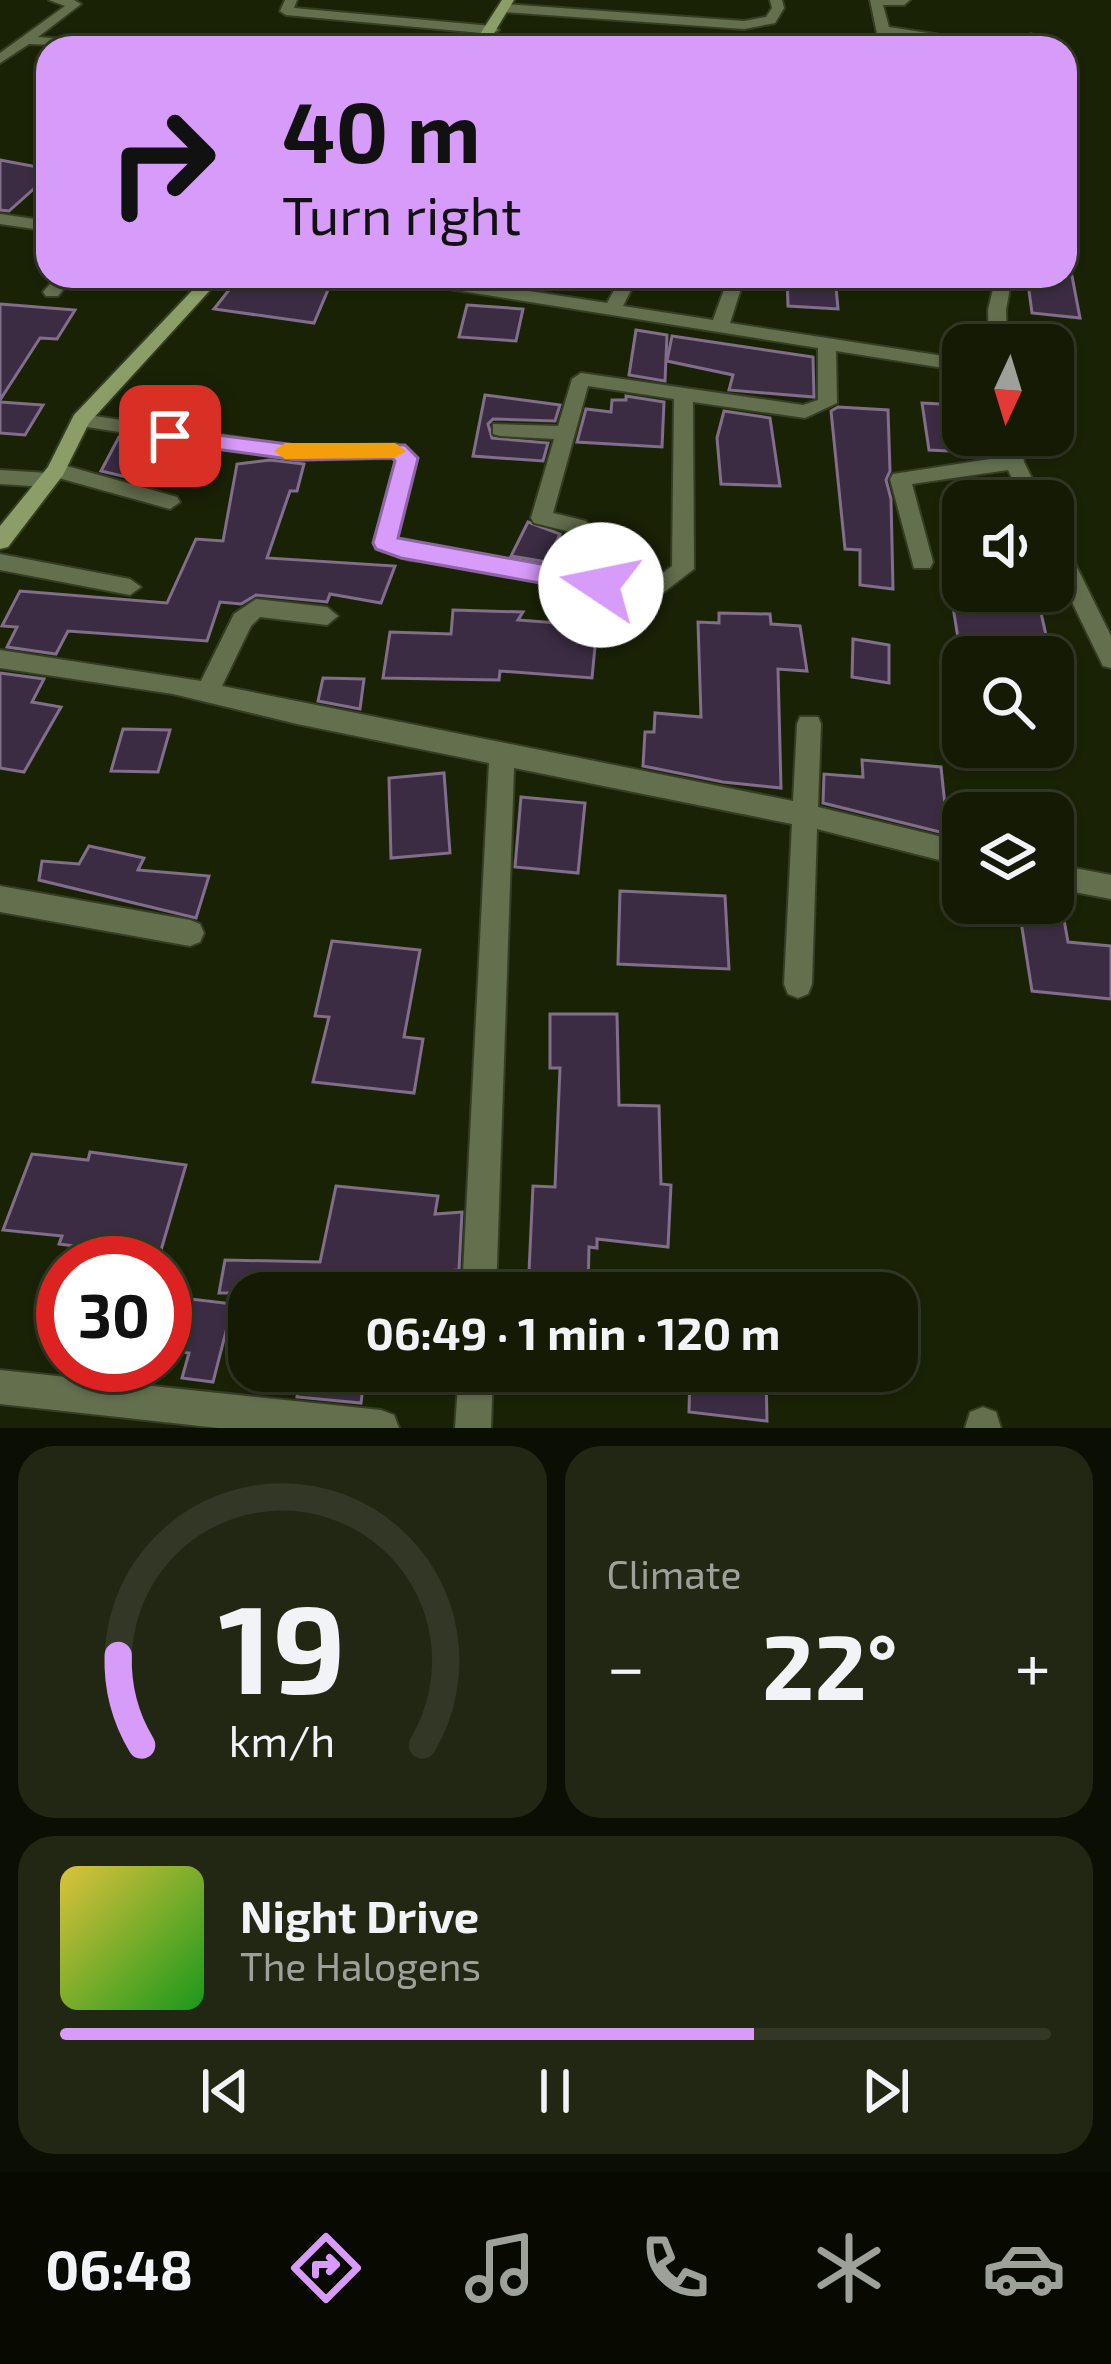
<!DOCTYPE html>
<meta charset="utf-8">
<style>
:root{--surface:#141a04;--page:#212713;--text:#f1f3f6;--muted:#9da19a;--line:#333826;--accent:#d79bf9}
body{margin:0;font-family:"Exo 2",sans-serif;background:var(--page);color:var(--text);height:100vh;display:flex;flex-direction:column;font-size:45px;white-space:nowrap}
*{box-sizing:border-box;margin:0}
p{font-size:39px;color:var(--muted)}
.icon{flex:none;width:66px;height:66px;fill:none;stroke:currentColor;stroke-width:2;stroke-linecap:round;stroke-linejoin:round}
.map{position:relative;height:1428px;overflow:hidden}
.drawer{display:flex;flex-direction:column;gap:18px;padding:18px;background:#0b0e02;flex:1}
.drawer>*{flex:none}
.guide{position:absolute;left:36px;top:36px;width:1041px;height:252px;border-radius:36px;box-shadow:0 3px 9px #0004,0 0 0 3px var(--line);background:#d79bf9;color:#111;overflow:hidden}
.needle{width:78px;rotate:184deg}
.tools{position:absolute;left:942px;top:324px;display:grid;gap:24px}
.tools a{display:grid;place-items:center;width:132px;height:132px;border-radius:24px;background:var(--surface);box-shadow:0 3px 9px #0004,0 0 0 3px var(--line);font-size:60px}
.speed{position:absolute;left:36px;top:1236px;display:flex;gap:24px;font-size:60px;font-weight:700;text-align:center}
.speed>*{display:grid;place-content:center;width:156px;height:156px;border-radius:50%;background:var(--surface);box-shadow:0 3px 9px #0004,0 0 0 3px var(--line);line-height:1}
.speed .limit{border:18px solid #d22;background:#fff;color:#111}
.pin{position:absolute;display:grid;place-items:center;width:102px;height:102px;color:#fff;margin:-51px;border-radius:24px;box-shadow:0 6px 18px #0006}
.me{position:absolute;width:132px;margin:-66px;rotate:281deg;stroke-linejoin:round;filter:drop-shadow(0 0 9px #0008)}
.turn{display:flex;align-items:center;gap:42px;height:252px;padding:0 48px;font-size:54px}
.turn .icon{width:156px;height:156px;stroke-width:2.5}
.turn b{display:block;font-size:84px;line-height:102px}
.big{font-size:90px;font-weight:700;line-height:1.1}
.drawer .card{flex:1;display:flex;flex-direction:column;justify-content:center;gap:18px;min-width:0;padding:0 42px;border-radius:36px;background:var(--page)}
.drawer .dial{align-items:center;gap:0}
.dial svg{height:312px;overflow:visible;fill:none;stroke:var(--line);stroke-width:7;stroke-linecap:round;text-anchor:middle}
.dial text{fill:var(--text);stroke:none}
.song{display:flex;align-items:center;gap:36px}
.cover{width:144px;height:144px;border-radius:18px;background:linear-gradient(135deg,hsl(50 70% 55%),hsl(120 70% 35%))}
.played{height:12px;border-radius:6px;background:linear-gradient(90deg,var(--accent) 70%,var(--line) 70%)}
.keys{display:flex;justify-content:space-around;direction:ltr}
.heat{display:flex;justify-content:space-between;align-items:center;font-size:66px;direction:ltr}
.drawer .tiles{flex:1;display:grid;gap:18px;grid-template-columns:1fr 1fr}
.card:last-child{grid-column:span 2}
.trip{position:absolute;left:228px;top:1272px;width:690px;height:120px;border-radius:36px;background:var(--surface);box-shadow:0 3px 9px #0004,0 0 0 3px var(--line);font-weight:700;line-height:120px;text-align:center}
.tab-bar{display:flex;height:192px;justify-content:space-around;align-items:center;background:#080a02;color:var(--muted)}
.tab-bar .icon{width:84px;height:84px}
.tab-bar .selected{color:var(--accent)}
.tab-bar b{font-size:54px;color:var(--text)}
.map>svg:first-child{display:block}
</style>
<div class="map">
<svg width="1111" height="1428" viewBox="0 0 1111 1428">
<rect width="100%" height="100%" fill="#1a2206"/>
<!-- building -->
<g fill="#3b2c44" stroke="#806e8a" stroke-width="3">
<polygon points="0,160 48,169 48,176 9,211 0,210"/>
<polygon points="240,276 278,281 330,285 314,323 214,309"/>
<polygon points="787,276 835,276 838,309 788,306"/>
<polygon points="1027,276 1072,276 1080,318 1032,313"/>
<polygon points="0,304 75,310 57,339 40,338 0,400"/>
<polygon points="467,305 523,309 516,341 459,337"/>
<polygon points="636,330 667,335 665,381 629,375"/>
<polygon points="672,336 813,357 814,397 729,390 733,375 667,361"/>
<polygon points="485,395 560,405 555,421 493,419 488,424 492,438 548,443 543,461 473,456"/>
<polygon points="626,396 664,402 662,447 577,442 586,409 611,412 612,400 626,400"/>
<polygon points="0,402 43,405 25,435 0,433"/>
<polygon points="922,403 959,405 969,452 929,450"/>
<polygon points="838,407 888,410 890,471 886,480 891,499 893,589 860,585 860,550 845,549 831,411"/>
<polygon points="724,411 770,418 780,486 721,484 717,438"/>
<polygon points="119,437 153,442 135,479 101,471"/>
<polygon points="270,460 304,464 297,491 290,491 267,558 395,566 381,603 330,594 327,602 256,595 241,604 220,602 207,641 68,631 56,654 7,647 17,627 2,626 20,591 167,603 196,539 223,541 237,464"/>
<polygon points="528,522 560,534 547,562 511,556"/>
<polygon points="953,607 1041,613 1051,657 961,657"/>
<polygon points="453,610 523,612 518,620 597,626 592,678 500,671 499,680 383,678 390,632 451,634"/>
<polygon points="719,613 770,614 771,624 800,626 807,671 778,669 781,788 723,782 643,766 645,732 654,732 655,713 701,717 698,622 719,623"/>
<polygon points="853,639 889,645 889,683 852,677"/>
<polygon points="0,673 44,679 32,702 61,707 24,772 0,768"/>
<polygon points="323,678 364,679 360,709 318,701"/>
<polygon points="123,729 170,730 158,772 111,771"/>
<polygon points="862,760 941,767 948,834 823,803 824,774 863,777"/>
<polygon points="444,773 450,853 391,858 389,778"/>
<polygon points="521,797 585,803 578,873 515,867"/>
<polygon points="89,846 144,858 138,870 209,876 196,918 39,880 42,861 79,864"/>
<polygon points="620,891 725,896 729,969 618,964"/>
<polygon points="1019,909 1063,914 1068,942 1111,946 1111,999 1032,991"/>
<polygon points="332,941 420,950 404,1037 423,1039 414,1093 313,1082 329,1017 315,1016"/>
<polygon points="550,1014 617,1014 619,1105 659,1106 661,1184 671,1185 668,1247 597,1239 597,1248 589,1247 588,1293 528,1293 533,1186 555,1187 560,1068 550,1068"/>
<polygon points="90,1152 186,1165 159,1257 59,1244 62,1236 3,1230 32,1154 88,1160"/>
<polygon points="336,1186 438,1196 435,1214 462,1212 459,1270 445,1271 445,1293 219,1293 225,1260 320,1262"/>
<polygon points="165,1296 233,1304 213,1382 182,1378 189,1353 165,1350"/>
<polygon points="301,1371 365,1371 361,1403 297,1397"/>
<polygon points="690,1371 766,1371 767,1421 689,1412"/>
</g>
<g fill="none" stroke-linecap="round" stroke-linejoin="round">
<defs>
<g id="street">
<polygon points="49,0 74,0 81,4 38,37 126,44 133,48 29,44 0,63 0,53 65,6"/>
<polygon points="285,0 297,0 294,8 492,26 499,30 492,34 286,15 280,11"/>
<polygon points="770,0 782,0 784,8 775,23 744,29 504,12 498,8 504,4 744,21 766,17 772,8"/>
<polygon points="870,0 910,0 904,5 883,5 889,27 941,35 934,39 891,35 894,48 880,48"/>
<polygon points="488,34 634,44 641,48 483,41 481,38"/>
<polygon points="1031,34 1038,38 1038,48 1024,48 1024,38"/>
<polygon points="0,214 48,221 48,231 0,224"/>
<polygon points="57,276 74,276 58,296 46,296 43,292"/>
<polygon points="391,276 432,276 607,303 622,276 638,276 623,306 713,320 729,276 745,276 730,323 963,359 963,371 836,351 837,403 805,418 693,402 694,569 664,592 601,593 452,564 409,560 377,549 374,543 396,460 393,458 296,460 81,426 71,420 81,414 296,446 397,444 417,458 397,539 601,577 659,576 672,566 674,399 588,386 553,513 586,521 589,526 586,531 579,534 534,523 531,518 554,439 500,436 493,434 493,424 558,426 572,379 581,373 803,405 818,400 818,348 399,281"/>
<polygon points="996,276 1012,276 1006,310 1007,345 989,345 988,310"/>
<polygon points="1000,435 1020,435 1024,462 1043,501 1023,501 1008,470 912,484 933,562 930,568 914,568 890,479 893,474 1003,457"/>
<polygon points="56,463 177,497 180,502 170,509 55,477 54,485 47,487 0,484 0,470 48,473 49,465"/>
<polygon points="1053,533 1061,535 1111,636 1111,668 1103,666 1053,563"/>
<polygon points="0,554 130,579 141,587 130,595 0,570"/>
<polygon points="256,599 327,607 338,616 327,625 260,617 251,626 222,686 793,801 797,724 800,717 818,717 821,724 818,807 963,842 963,866 817,829 812,984 808,994 798,998 788,994 784,984 792,824 514,768 496,1293 462,1293 489,763 297,724 173,694 0,668 0,650 201,681 234,614"/>
<polygon points="1053,864 1111,875 1111,899 1053,888"/>
<polygon points="0,886 190,920 200,924 204,933 200,942 190,946 0,912"/>
<polygon points="0,1370 381,1410 394,1415 399,1428 218,1428 0,1404"/>
<polygon points="459,1371 493,1371 491,1428 455,1428"/>
<polygon points="983,1407 996,1412 1001,1428 965,1428 970,1412"/>
</g>
<g id="secondary">
<polygon points="502,0 514,0 485,48 471,48"/>
<polygon points="206,276 223,276 89,423 63,475 8,547 0,549 0,526 48,467 74,415"/>
</g>
</defs>
<!-- street casing -->
<use href="#street" stroke="#353d22" stroke-width="4"/>
<!-- secondary casing -->
<use href="#secondary" stroke="#353d22" stroke-width="4"/>
<!-- street -->
<use href="#street" fill="#646f4e" fill-rule="evenodd"/>
<!-- secondary -->
<use href="#secondary" fill="#8c9e68" fill-rule="evenodd"/>
</g>
<!-- route -->
<polygon fill="#d79bf9" stroke="#8c65a2" stroke-width="3" points="170,429 296,445 405,445 418,458 398,538 601,575 614,585 601,594 401,558 376,549 373,543 395,461 392,458 296,460 163,442 163,431"/>
<!-- slow -->
<polygon fill="#f59e0b" points="285,443 395,443 406,451 395,458 285,459 274,451"/>
</svg>
<div class="tools">
<a><svg class="needle" viewBox="-14 -14 28 28"><path d="M0-13l5 13h-10z" fill="#e53935"/><path d="M0 13l5-13h-10z" fill="#9da19a"/></svg></a>
<a><svg class="icon" aria-label="sound" viewBox="0 0 24 24"><path d="M4 9h4l5-4v14l-5-4H4zM17 9q2 3 0 6"/></svg></a>
<a><svg class="icon" aria-label="search" viewBox="0 0 24 24"><circle cx="10" cy="10" r="6"/><path d="M15 15l6 6"/></svg></a>
<a><svg class="icon" aria-label="layers" viewBox="0 0 24 24"><path d="M12 4l9 5-9 5-9-5zM3 14l9 5 9-5"/></svg></a>
</div>
<div class="speed"><div class="limit">30</div></div>
<div class="pin" style="left:170px;top:436px;background:#d93025"><svg class="icon" aria-label="arrive" viewBox="0 0 24 24"><path d="M6 21V4h12l-3 4 3 4H6"/></svg></div>
<svg class="me" style="left:601px;top:585px" viewBox="-20 -20 40 40"><circle r="19" fill="#fff"/><path d="M0-13L10 11 0 6-10 11z" fill="#d79bf9"/></svg>
<div class="trip">06:49 · 1 min · 120 m</div>
<div class="guide">
<div class="turn"><svg class="icon" aria-label="right" viewBox="0 0 24 24"><path d="M7 20v-9h11M14 6l5 5-5 5"/></svg><div><b>40 m</b>Turn right</div></div>
</div>
</div>
<section class="drawer">
<div class="tiles">
<div class="card dial"><svg viewBox="0 0 100 80">
<path d="M14 69A42 42 0 1 1 86 69"/>
<path d="M14 69A42 42 0 0 1 8 46" stroke="#d79bf9"/>
<text x="50" y="56" font-size="32" font-weight="700">19</text>
<text x="50" y="72" font-size="11">km/h</text>
</svg></div>
<div class="card"><p>Climate</p>
<div class="heat"><a>−</a><b class="big">22°</b><a>+</a></div>
</div>
<div class="card">
<div class="song"><i class="cover"></i><div><b>Night Drive</b><p>The Halogens</p></div></div>
<div class="played"></div>
<div class="keys"><svg class="icon" aria-label="previous" viewBox="0 0 24 24"><path d="M18 5L8 12l10 7zM5 5v14"/></svg><svg class="icon" aria-label="pause" viewBox="0 0 24 24"><path d="M8 5v14M16 5v14"/></svg><svg class="icon" aria-label="next" viewBox="0 0 24 24"><path d="M6 5l10 7-10 7zM19 5v14"/></svg></div>
</div>
</div>
</section>
<nav class="tab-bar">
<b>06:48</b>
<svg class="icon selected" aria-label="directions" viewBox="0 0 24 24"><path d="M12 3l9 9-9 9-9-9zM9 14v-3h6M13 9l2 2-2 2"/></svg>
<svg class="icon" aria-label="music" viewBox="0 0 24 24"><path d="M9 18V5l10-2v13"/><circle cx="6" cy="18" r="3"/><circle cx="16" cy="16" r="3"/></svg>
<svg class="icon" aria-label="phone" viewBox="0 0 24 24"><path d="M5 4h4l2 5-3 2q2 4 5 5l2-3 5 2v4C11 20 4 13 5 4z"/></svg>
<svg class="icon" aria-label="climate" viewBox="0 0 24 24"><path d="M12 3v18M4 7l16 10M4 17L20 7"/></svg>
<svg class="icon" aria-label="car" viewBox="0 0 24 24"><path d="M5 17H2v-5l4-1 3-4h7l3 4 3 1v5h-3M9 17h6M6 11h13"/><circle cx="7" cy="17" r="2"/><circle cx="17" cy="17" r="2"/></svg>
</nav>
